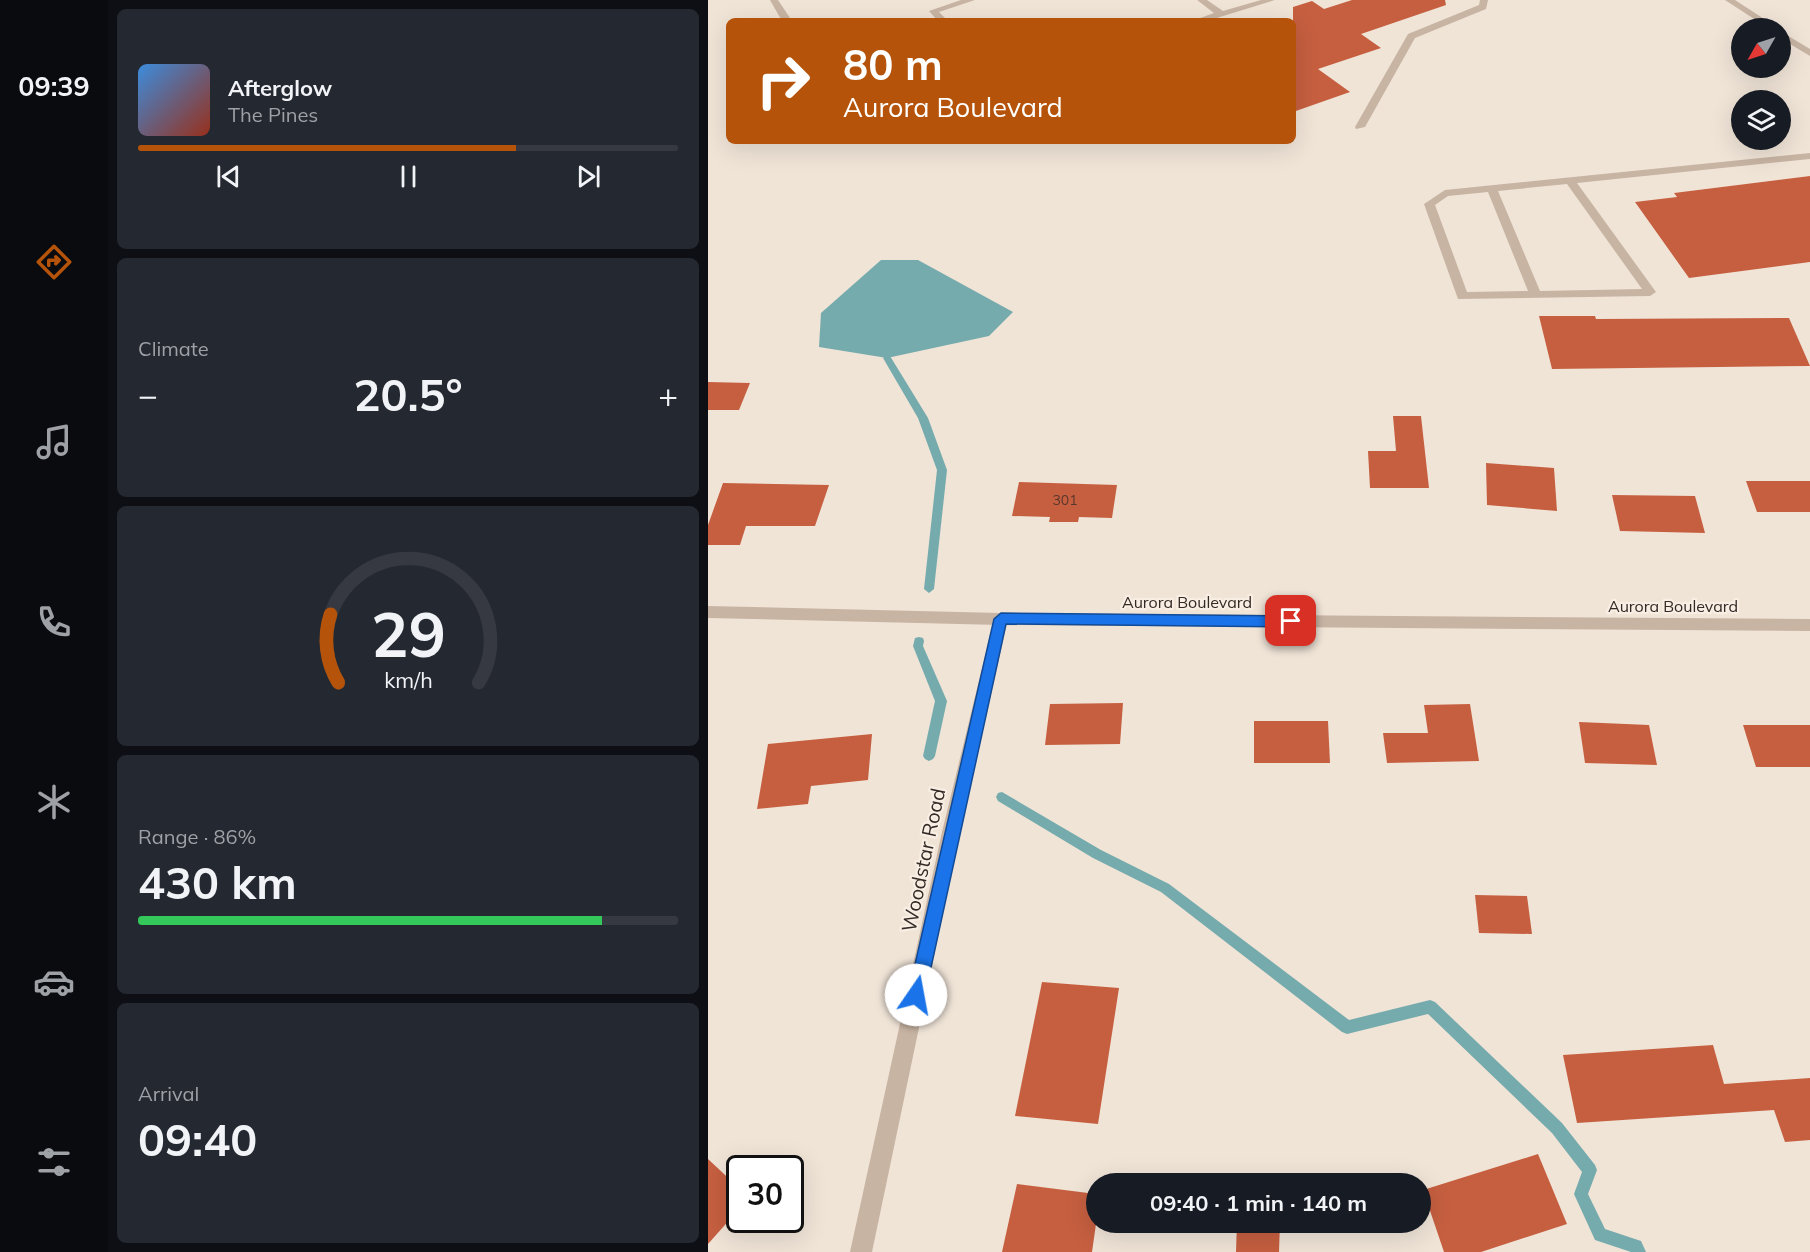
<!DOCTYPE html>
<meta charset="utf-8">
<style>
:root{--surface:#171b24;--page:#242831;--text:#f1f3f6;--muted:#9ea1a6;--line:#363941;--accent:#b45309}
body{margin:0;font-family:Mulish,sans-serif;background:var(--page);color:var(--text);height:100vh;display:flex;flex-direction:column;font-size:22px;white-space:nowrap}
*{box-sizing:border-box;margin:0}
p{font-size:20px;color:var(--muted)}
.icon{flex:none;width:33px;height:33px;fill:none;stroke:currentColor;stroke-width:2;stroke-linecap:round;stroke-linejoin:round}
.map{position:relative;flex:1;overflow:hidden}
.details{display:flex;flex-direction:column;gap:9px;padding:9px;background:#0d0f14;width:600px}
.details>*{flex:none}
.top-card{position:absolute;left:18px;top:18px;width:570px;height:126px;border-radius:9px;box-shadow:0 6px 24px #0002;background:#b45309;color:#fff;overflow:hidden}
.needle{width:39px;rotate:231deg}
.buttons{position:absolute;left:1023px;top:18px;display:grid;gap:12px}
.buttons a{display:grid;place-items:center;width:60px;height:60px;border-radius:50%;background:var(--surface);box-shadow:0 6px 24px #0002;font-size:30px}
.speed{position:absolute;left:18px;top:1155px;display:flex;gap:12px;font-size:30px;font-weight:700;text-align:center}
.speed>*{display:grid;place-content:center;width:78px;height:78px;border-radius:50%;background:var(--surface);box-shadow:0 6px 24px #0002;line-height:1}
.speed .limit{border:3px solid #111;border-radius:9px;background:#fff;color:#111}
.pin{position:absolute;display:grid;place-items:center;width:51px;height:51px;color:#fff;margin:-26px;border-radius:12px;box-shadow:0 3px 9px #0006}
.me{position:absolute;width:66px;margin:-33px;rotate:12deg;stroke-linejoin:round;filter:drop-shadow(0 0 4px #0008)}
.turn{display:flex;align-items:center;gap:21px;height:126px;padding:0 18px;font-size:27px}
.turn .icon{width:78px;height:78px;stroke-width:2.5}
.turn b{display:block;font-size:42px;line-height:51px}
.big{font-size:45px;font-weight:700;line-height:1.1}
.details .card{flex:1;display:flex;flex-direction:column;justify-content:center;gap:9px;min-width:0;padding:0 21px;border-radius:9px;background:var(--page)}
.details .dial{align-items:center;gap:0}
.dial svg{height:156px;overflow:visible;fill:none;stroke:var(--line);stroke-width:7;stroke-linecap:round;text-anchor:middle}
.dial text{fill:var(--text);stroke:none}
.song{display:flex;align-items:center;gap:18px}
.cover{width:72px;height:72px;border-radius:9px;background:linear-gradient(135deg,hsl(210 70% 55%),hsl(10 70% 35%))}
.played{height:6px;border-radius:3px;background:linear-gradient(90deg,var(--accent) 70%,var(--line) 70%)}
.keys{display:flex;justify-content:space-around;direction:ltr}
.heat{display:flex;justify-content:space-between;align-items:center;font-size:33px;direction:ltr}
.charge{height:9px;border-radius:4px;background:linear-gradient(90deg,#34c759 86%,var(--line) 0)}
.trip{position:absolute;left:378px;top:1173px;width:345px;height:60px;border-radius:30px;background:var(--surface);box-shadow:0 6px 24px #0002;font-weight:700;line-height:60px;text-align:center}
main{display:flex;flex:1;min-height:0}
.menu{display:flex;flex-direction:column;width:108px;justify-content:space-around;align-items:center;background:#090b0e;color:var(--muted)}
.menu .icon{width:42px;height:42px}
.menu .selected{color:var(--accent)}
.menu b{font-size:27px;color:var(--text)}
.map>svg:first-child{display:block}
</style>
<main>
<nav class="menu">
<b>09:39</b>
<svg class="icon selected" aria-label="directions" viewBox="0 0 24 24"><path d="M12 3l9 9-9 9-9-9zM9 14v-3h6M13 9l2 2-2 2"/></svg>
<svg class="icon" aria-label="music" viewBox="0 0 24 24"><path d="M9 18V5l10-2v13"/><circle cx="6" cy="18" r="3"/><circle cx="16" cy="16" r="3"/></svg>
<svg class="icon" aria-label="phone" viewBox="0 0 24 24"><path d="M5 4h4l2 5-3 2q2 4 5 5l2-3 5 2v4C11 20 4 13 5 4z"/></svg>
<svg class="icon" aria-label="climate" viewBox="0 0 24 24"><path d="M12 3v18M4 7l16 10M4 17L20 7"/></svg>
<svg class="icon" aria-label="car" viewBox="0 0 24 24"><path d="M5 17H2v-5l4-1 3-4h7l3 4 3 1v5h-3M9 17h6M6 11h13"/><circle cx="7" cy="17" r="2"/><circle cx="17" cy="17" r="2"/></svg>
<svg class="icon" aria-label="filters" viewBox="0 0 24 24"><path d="M4 7h16M4 17h16"/><circle cx="9" cy="7" r="2"/><circle cx="15" cy="17" r="2"/></svg>
</nav>
<section class="details">
<div class="card">
<div class="song"><i class="cover"></i><div><b>Afterglow</b><p>The Pines</p></div></div>
<div class="played"></div>
<div class="keys"><svg class="icon" aria-label="previous" viewBox="0 0 24 24"><path d="M18 5L8 12l10 7zM5 5v14"/></svg><svg class="icon" aria-label="pause" viewBox="0 0 24 24"><path d="M8 5v14M16 5v14"/></svg><svg class="icon" aria-label="next" viewBox="0 0 24 24"><path d="M6 5l10 7-10 7zM19 5v14"/></svg></div>
</div>
<div class="card"><p>Climate</p>
<div class="heat"><a>−</a><b class="big">20.5°</b><a>+</a></div>
</div>
<div class="card dial"><svg viewBox="0 0 100 80">
<path d="M14 69A42 42 0 1 1 86 69"/>
<path d="M14 69A42 42 0 0 1 10 34" stroke="#b45309"/>
<text x="50" y="56" font-size="32" font-weight="700">29</text>
<text x="50" y="72" font-size="11">km/h</text>
</svg></div>
<div class="card"><p>Range · 86%</p><b class="big">430 km</b><div class="charge"></div></div>
<div class="card"><p>Arrival</p><b class="big">09:40</b></div>
</section>
<div class="map">
<svg width="1102" height="1252" viewBox="0 0 1102 1252">
<rect width="100%" height="100%" fill="#f0e4d7"/>
<!-- water -->
<polygon fill="#76abad" points="173,260 210,260 305,312 281,336 179,358 111,347 113,313"/>
<g fill="none" stroke-linecap="round" stroke-linejoin="round">
<!-- stream -->
<g fill="#76abad" fill-rule="evenodd">
<polygon points="179,355 182,356 220,418 239,470 226,589 221,593 216,589 229,470 210,418 175,358"/>
<polygon points="211,637 215,638 216,641 215,646 239,701 227,756 225,759 221,761 217,759 215,756 227,701 205,646 207,638"/>
<polygon points="294,792 393,850 461,884 641,1020 722,1000 727,1002 854,1123 887,1165 889,1170 880,1194 897,1229 933,1241 938,1252 923,1252 887,1240 866,1194 874,1172 844,1133 720,1014 639,1034 634,1032 453,892 385,858 290,801 288,797 290,793"/>
</g>
</g>
<!-- building -->
<g fill="#c65f40">
<polygon points="644,0 737,0 738,5 653,34 673,48 610,69 642,92 585,112 585,7 604,1 616,9"/>
<polygon points="1102,176 1102,262 981,278 927,202 969,197 966,193"/>
<polygon points="831,316 887,316 888,319 1081,318 1102,366 844,369"/>
<polygon points="0,382 42,383 31,410 0,410"/>
<polygon points="685,416 713,416 721,488 662,488 660,451 688,451"/>
<polygon points="778,463 846,468 849,511 779,505"/>
<polygon points="1038,481 1102,481 1102,512 1049,512"/>
<polygon points="311,482 409,485 404,518 371,517 370,522 341,522 342,517 304,516"/>
<polygon points="15,483 121,485 107,526 38,526 32,545 0,545 0,525"/>
<polygon points="904,495 987,496 997,533 912,531"/>
<polygon points="415,703 412,744 337,745 342,704"/>
<polygon points="762,704 771,761 679,763 675,733 720,733 716,705"/>
<polygon points="546,721 620,721 622,763 546,763"/>
<polygon points="871,722 941,725 949,765 877,763"/>
<polygon points="1035,725 1102,725 1102,767 1048,767"/>
<polygon points="164,734 160,780 103,786 100,804 49,809 60,744"/>
<polygon points="767,895 819,896 824,934 771,933"/>
<polygon points="334,982 411,988 390,1124 307,1116"/>
<polygon points="1005,1045 1016,1084 1102,1078 1102,1140 1077,1142 1066,1110 869,1123 855,1055"/>
<polygon points="830,1154 859,1224 773,1252 736,1252 715,1190"/>
<polygon points="0,1159 32,1189 32,1208 0,1244"/>
<polygon points="530,1179 572,1180 572,1184 530,1184"/>
<polygon points="309,1184 388,1194 388,1224 384,1252 294,1252"/>
<polygon points="529,1222 572,1222 571,1252 528,1252"/>
</g>
<g fill="none" stroke-linecap="round" stroke-linejoin="round">
<!-- service -->
<g fill="#c8b4a3" fill-rule="evenodd">
<polygon points="62,0 70,0 84,21 74,21"/>
<polygon points="253,0 267,0 231,12 240,21 230,21 221,11"/>
<polygon points="489,0 499,0 515,11 553,0 567,0 499,21 484,21 506,13"/>
<polygon points="772,0 780,0 778,9 707,38 657,127 648,129 647,127 700,34 771,5"/>
<path d="M1102 153V159L869 183 948 292 942 296 750 299 716 204 737 190ZM859 184 934 289 832 291 790 191ZM780 192 820 291 759 292 727 205 740 196Z"/>
</g>
<!-- minor -->
<polygon fill="#c8b4a3" fill-rule="evenodd" points="293,613 298,615 300,619 252,832 164,1252 142,1252 234,832 286,619 288,615"/>
<!-- tertiary -->
<g fill="#c8b4a3" fill-rule="evenodd">
<polygon points="1017,0 1027,0 1070,28 1060,28"/>
<polygon points="1072,31 1102,49 1102,56 1072,38"/>
<polygon points="0,606 293,613 1102,619 1102,631 293,625 0,618"/>
</g>
</g>
<!-- route -->
<polygon fill="#1a73e8" stroke="#114b97" stroke-width="1.5" points="293,613 583,616 590,621 583,627 298,624 217,995 214,1001 208,1004 202,1001 200,995 286,619"/>
<g text-anchor="middle" dominant-baseline="central" stroke-width="4.5" stroke-linejoin="round" paint-order="stroke">
<!-- number labels -->
<g font-size="14" fill="#58362c">
<text x="357" y="500">301</text>
</g>
<!-- street labels -->
<g font-size="16" fill="#332925" stroke="#f9eee3">
<text x="479" y="602">Aurora Boulevard</text>
<text x="965" y="606">Aurora Boulevard</text>
</g>
<!-- near-street labels -->
<g font-size="20" fill="#332925" stroke="#f9eee3">
<text transform="translate(215 860) rotate(-78)">Woodstar Road</text>
</g>
</g>
</svg>
<div class="buttons">
<a><svg class="needle" viewBox="-14 -14 28 28"><path d="M0-13l5 13h-10z" fill="#e53935"/><path d="M0 13l5-13h-10z" fill="#9ea1a6"/></svg></a>
<a><svg class="icon" aria-label="layers" viewBox="0 0 24 24"><path d="M12 4l9 5-9 5-9-5zM3 14l9 5 9-5"/></svg></a>
</div>
<div class="speed"><div class="limit">30</div></div>
<div class="pin" style="left:583px;top:621px;background:#d93025"><svg class="icon" aria-label="arrive" viewBox="0 0 24 24"><path d="M6 21V4h12l-3 4 3 4H6"/></svg></div>
<svg class="me" style="left:208px;top:995px" viewBox="-20 -20 40 40"><circle r="19" fill="#fff"/><path d="M0-13L10 11 0 6-10 11z" fill="#1a73e8"/></svg>
<div class="trip">09:40 · 1 min · 140 m</div>
<div class="top-card">
<div class="turn"><svg class="icon" aria-label="right" viewBox="0 0 24 24"><path d="M7 20v-9h11M14 6l5 5-5 5"/></svg><div><b>80 m</b>Aurora Boulevard</div></div>
</div>
</div>
</main>
